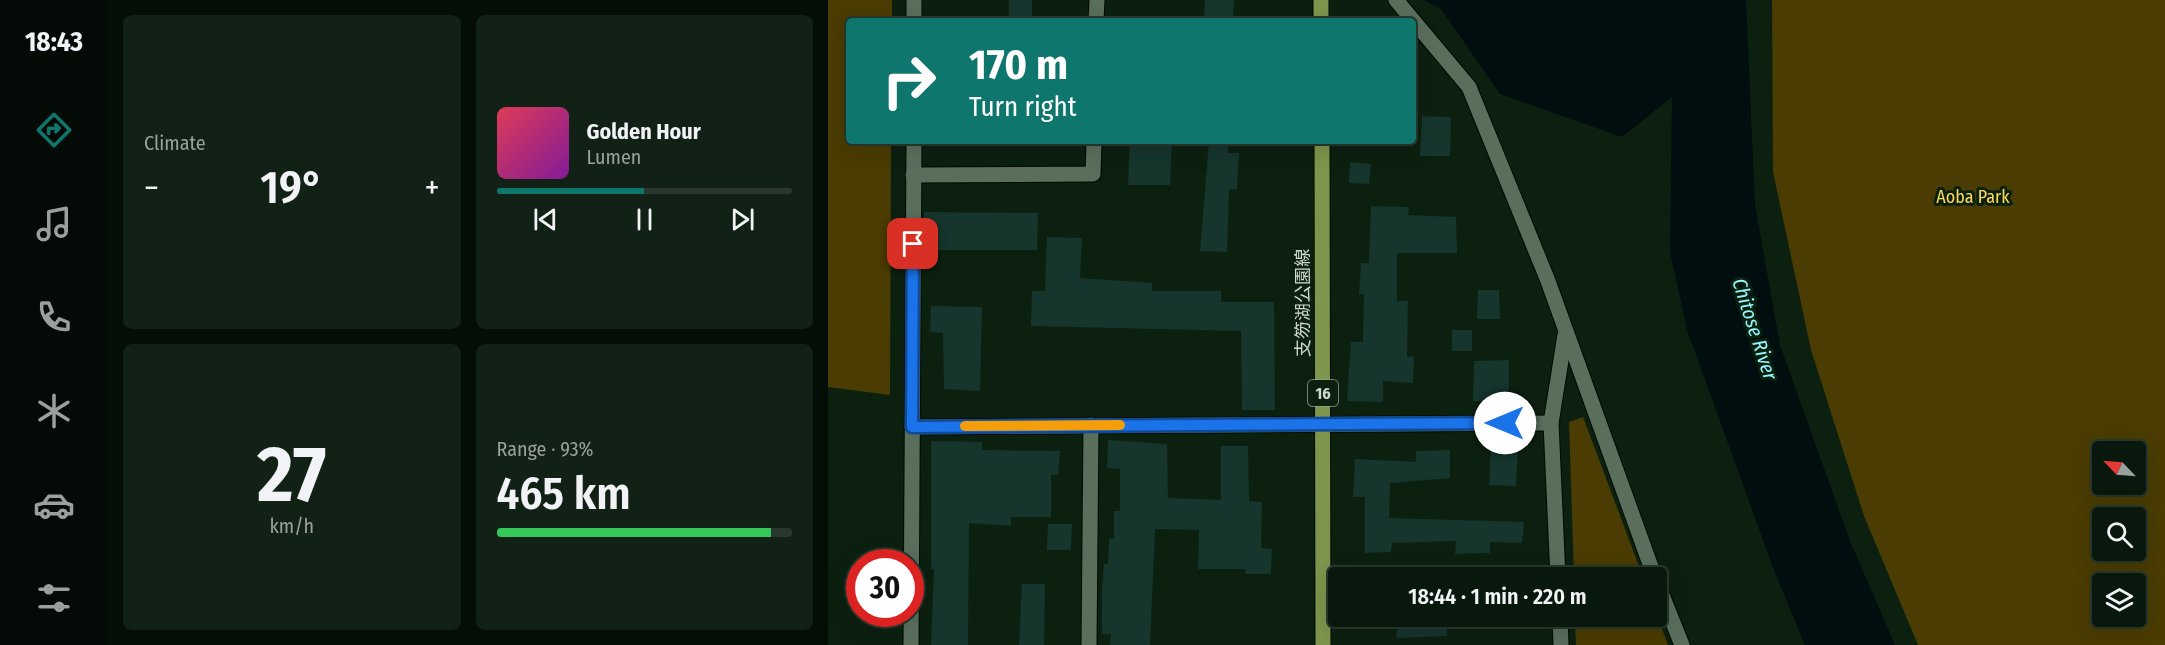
<!DOCTYPE html>
<meta charset="utf-8">
<style>
:root{--surface:#09180c;--page:#122115;--text:#f1f3f6;--muted:#99a09d;--line:#29372d;--accent:#0f766e}
body{margin:0;font-family:"Fira Sans Condensed","Noto Sans JP",sans-serif;background:var(--page);color:var(--text);height:100vh;display:flex;flex-direction:column;font-size:22px;white-space:nowrap}
*{box-sizing:border-box;margin:0}
p{font-size:20px;color:var(--muted)}
.icon{flex:none;width:33px;height:33px;fill:none;stroke:currentColor;stroke-width:2;stroke-linecap:round;stroke-linejoin:round}
.map{position:relative;flex:1;overflow:hidden}
.side{display:flex;flex-direction:column;gap:15px;padding:15px;background:#050d07;width:720px}
.side>*{flex:none}
.hud{position:absolute;left:18px;top:18px;width:570px;height:126px;border-radius:6px;box-shadow:0 6px 24px #0002,0 0 0 2px var(--line);background:#0f766e;color:#fff;overflow:hidden}
.needle{width:39px;rotate:295deg}
.fabs{position:absolute;left:1264px;top:441px;display:grid;gap:12px}
.fabs a{display:grid;place-items:center;width:54px;height:54px;border-radius:6px;background:var(--surface);box-shadow:0 6px 24px #0002,0 0 0 2px var(--line);font-size:30px}
.speed{position:absolute;left:18px;top:549px;display:flex;gap:12px;font-size:30px;font-weight:700;text-align:center}
.speed>*{display:grid;place-content:center;width:78px;height:78px;border-radius:50%;background:var(--surface);box-shadow:0 6px 24px #0002,0 0 0 2px var(--line);line-height:1}
.speed .limit{border:9px solid #d22;background:#fff;color:#111}
.pin{position:absolute;display:grid;place-items:center;width:51px;height:51px;color:#fff;margin:-26px;border-radius:12px;box-shadow:0 3px 9px #0006}
.me{position:absolute;width:66px;margin:-33px;rotate:270deg;stroke-linejoin:round;filter:drop-shadow(0 0 4px #0008)}
.turn{display:flex;align-items:center;gap:21px;height:126px;padding:0 24px;font-size:27px}
.turn .icon{width:78px;height:78px;stroke-width:2.5}
.turn b{display:block;font-size:42px;line-height:51px}
.big{font-size:45px;font-weight:600;line-height:1.1}
.side .widget{flex:1;display:flex;flex-direction:column;justify-content:center;gap:9px;min-width:0;padding:0 21px;border-radius:9px;background:var(--page)}
.side .dial{align-items:center;gap:0}
.dial b{font-size:78px;line-height:1}
.song{display:flex;align-items:center;gap:18px}
.cover{width:72px;height:72px;border-radius:9px;background:linear-gradient(135deg,hsl(350 70% 55%),hsl(290 70% 35%))}
.played{height:6px;border-radius:3px;background:linear-gradient(90deg,var(--accent) 50%,var(--line) 50%)}
.keys{display:flex;justify-content:space-around;direction:ltr}
.heat{display:flex;justify-content:space-between;align-items:center;font-size:33px;direction:ltr}
.charge{height:9px;border-radius:4px;background:linear-gradient(90deg,#34c759 93%,var(--line) 0)}
.side .tiles{flex:1;display:grid;gap:15px;grid-template-columns:repeat(2,1fr)}
.trip{position:absolute;left:500px;top:567px;width:339px;height:60px;border-radius:6px;background:var(--surface);box-shadow:0 6px 24px #0002,0 0 0 2px var(--line);font-weight:600;line-height:60px;text-align:center}
main{display:flex;flex:1;min-height:0}
.dock{display:flex;flex-direction:column;width:108px;justify-content:space-around;align-items:center;background:#040a05;color:var(--muted)}
.dock .icon{width:42px;height:42px}
.dock .current{color:var(--accent)}
.dock b{font-size:27px;color:var(--text)}
.map>svg:first-child{display:block}
</style>
<main>
<nav class="dock">
<b>18:43</b>
<svg class="icon current" aria-label="directions" viewBox="0 0 24 24"><path d="M12 3l9 9-9 9-9-9zM9 14v-3h6M13 9l2 2-2 2"/></svg>
<svg class="icon" aria-label="music" viewBox="0 0 24 24"><path d="M9 18V5l10-2v13"/><circle cx="6" cy="18" r="3"/><circle cx="16" cy="16" r="3"/></svg>
<svg class="icon" aria-label="phone" viewBox="0 0 24 24"><path d="M5 4h4l2 5-3 2q2 4 5 5l2-3 5 2v4C11 20 4 13 5 4z"/></svg>
<svg class="icon" aria-label="climate" viewBox="0 0 24 24"><path d="M12 3v18M4 7l16 10M4 17L20 7"/></svg>
<svg class="icon" aria-label="car" viewBox="0 0 24 24"><path d="M5 17H2v-5l4-1 3-4h7l3 4 3 1v5h-3M9 17h6M6 11h13"/><circle cx="7" cy="17" r="2"/><circle cx="17" cy="17" r="2"/></svg>
<svg class="icon" aria-label="filters" viewBox="0 0 24 24"><path d="M4 7h16M4 17h16"/><circle cx="9" cy="7" r="2"/><circle cx="15" cy="17" r="2"/></svg>
</nav>
<section class="side">
<div class="tiles">
<div class="widget"><p>Climate</p>
<div class="heat"><a>−</a><b class="big">19°</b><a>+</a></div>
</div>
<div class="widget">
<div class="song"><i class="cover"></i><div><b>Golden Hour</b><p>Lumen</p></div></div>
<div class="played"></div>
<div class="keys"><svg class="icon" aria-label="previous" viewBox="0 0 24 24"><path d="M18 5L8 12l10 7zM5 5v14"/></svg><svg class="icon" aria-label="pause" viewBox="0 0 24 24"><path d="M8 5v14M16 5v14"/></svg><svg class="icon" aria-label="next" viewBox="0 0 24 24"><path d="M6 5l10 7-10 7zM19 5v14"/></svg></div>
</div>
<div class="widget dial"><b>27</b><p>km/h</p></div>
<div class="widget"><p>Range · 93%</p><b class="big">465 km</b><div class="charge"></div></div>
</div>
</section>
<div class="map">
<svg width="1337" height="645" viewBox="0 0 1337 645">
<rect width="100%" height="100%" fill="#0c2010"/>
<!-- green -->
<g fill="#4a3c02" fill-rule="evenodd">
<polygon points="0,0 64,0 64,21 21,21 21,141 63,141 62,395 0,387"/>
<path d="M944 0H1337V645H1090L1036 516 983 350 945 172ZM1275 452H1308V484H1275ZM1275 518H1308V550H1275ZM1275 584H1308V616H1275Z"/>
<polygon points="755,417 815,577 746,577 741,422"/>
<polygon points="828,613 840,645 748,645 747,617 828,616"/>
</g>
<!-- water -->
<polygon fill="#000e0f" points="596,0 918,0 927,205 952,345 1022,541 1067,645 977,645 947,573 859,330 842,252 844,97 794,137 672,94 613,9"/>
<!-- building -->
<g fill="#15352d">
<rect x="181" y="0" width="23" height="21"/>
<polygon points="377,0 406,0 405,21 376,21"/>
<polygon points="594,116 623,117 622,156 592,156"/>
<polygon points="302,141 344,141 342,185 300,185"/>
<polygon points="381,141 401,141 400,153 411,153 409,189 401,189 399,252 372,251"/>
<polygon points="522,162 543,164 541,184 521,183"/>
<polygon points="543,206 581,207 580,215 628,217 629,253 569,253 569,301 580,301 579,357 586,356 585,383 555,381 555,402 519,401 523,342 535,342 536,294 531,294 533,263 541,263"/>
<polygon points="96,212 210,213 209,250 95,250"/>
<polygon points="219,237 254,238 252,278 324,283 324,291 393,291 393,302 446,302 447,410 414,410 413,331 203,326 204,291 217,291"/>
<polygon points="650,290 671,290 672,319 649,319"/>
<polygon points="103,306 154,307 152,391 116,389 115,333 102,332"/>
<rect x="624" y="330" width="20" height="21"/>
<polygon points="681,360 681,401 645,401 646,361"/>
<polygon points="280,440 339,444 340,498 393,500 393,446 420,446 421,501 434,502 433,548 444,549 443,574 417,574 418,569 370,569 371,530 327,529 322,645 282,645 283,634 274,634 274,589 276,564 280,564 281,539 286,539 286,511 292,511 292,469 279,468"/>
<polygon points="103,441 154,442 154,450 232,451 230,475 223,475 223,517 183,517 183,526 141,523 140,645 103,645 106,569 103,569"/>
<polygon points="663,446 690,446 688,486 661,485"/>
<polygon points="622,450 622,478 562,483 561,518 696,522 694,543 662,542 662,553 627,554 628,541 564,543 563,552 537,553 537,497 525,497 527,459 588,462 588,451"/>
<polygon points="220,524 244,524 243,550 219,550"/>
<polygon points="194,584 217,584 216,645 191,645"/>
<polygon points="570,616 619,616 619,636 568,638"/>
</g>
<g fill="none" stroke-linecap="round" stroke-linejoin="round">
<defs>
<g id="minor">
<polyline points="568,0 641,87 720,281 827,578"/>
<polyline points="86,21 86,0"/>
<polyline points="268,21 269,0"/>
<polyline points="85,175 265,174 266,141"/>
<polyline points="84,427 723,423"/>
<polyline points="730,578 723,423 737,335"/>
<polyline points="828,580 854,645"/>
<polyline points="732,616 733,645"/>
<polyline points="83,645 86,141"/>
<polyline points="261,645 263,425"/>
</g>
<g id="primary">
<polyline points="493,0 493,21"/>
<polyline points="494,141 495,645"/>
</g>
</defs>
<!-- minor casing -->
<use href="#minor" stroke="#000901" stroke-width="17"/>
<!-- primary casing -->
<use href="#primary" stroke="#000901" stroke-width="17"/>
<!-- minor -->
<use href="#minor" stroke="#596f5c" stroke-width="15"/>
<!-- primary -->
<use href="#primary" stroke="#7d954c" stroke-width="15"/>
</g>
<g fill="none" stroke-linecap="round" stroke-linejoin="round">
<defs>
<polyline id="route" points="85,244 84,427 677,423"/>
</defs>
<!-- route casing -->
<use href="#route" stroke="#114b97" stroke-width="15"/>
<!-- route -->
<use href="#route" stroke="#1a73e8" stroke-width="10"/>
<!-- slow -->
<polyline stroke="#f59e0b" stroke-width="10" points="137,426 292,425"/>
</g>
<g text-anchor="middle" dominant-baseline="central" stroke-width="6" stroke-linejoin="round" paint-order="stroke">
<!-- shield labels -->
<rect fill="#0c2010" stroke="#93a295" stroke-width="1.5" x="480" y="380" width="30" height="26" rx="4.5"/>
<g font-size="16" font-weight="bold" fill="#cdd9ce">
<text x="495" y="393">16</text>
</g>
<!-- park labels -->
<g font-size="18" fill="#fedb56" stroke="#0c2010">
<text x="1145" y="197">Aoba Park</text>
</g>
<!-- street labels -->
<g font-size="18" fill="#cdd9ce" stroke="#0c2010">
<text transform="translate(475 303) rotate(-90)">支笏湖公園線</text>
</g>
<!-- water labels -->
<g font-size="20" font-style="italic" fill="#95f6fe" stroke="#0c2010">
<text transform="translate(927 329) rotate(72)">Chitose River</text>
</g>
</g>
</svg>
<div class="fabs">
<a><svg class="needle" viewBox="-14 -14 28 28"><path d="M0-13l5 13h-10z" fill="#e53935"/><path d="M0 13l5-13h-10z" fill="#99a09d"/></svg></a>
<a><svg class="icon" aria-label="search" viewBox="0 0 24 24"><circle cx="10" cy="10" r="6"/><path d="M15 15l6 6"/></svg></a>
<a><svg class="icon" aria-label="layers" viewBox="0 0 24 24"><path d="M12 4l9 5-9 5-9-5zM3 14l9 5 9-5"/></svg></a>
</div>
<div class="speed"><div class="limit">30</div></div>
<div class="pin" style="left:85px;top:244px;background:#d93025"><svg class="icon" aria-label="arrive" viewBox="0 0 24 24"><path d="M6 21V4h12l-3 4 3 4H6"/></svg></div>
<svg class="me" style="left:677px;top:423px" viewBox="-20 -20 40 40"><circle r="19" fill="#fff"/><path d="M0-13L10 11 0 6-10 11z" fill="#1a73e8"/></svg>
<div class="trip">18:44 · 1 min · 220 m</div>
<div class="hud">
<div class="turn"><svg class="icon" aria-label="right" viewBox="0 0 24 24"><path d="M7 20v-9h11M14 6l5 5-5 5"/></svg><div><b>170 m</b>Turn right</div></div>
</div>
</div>
</main>
